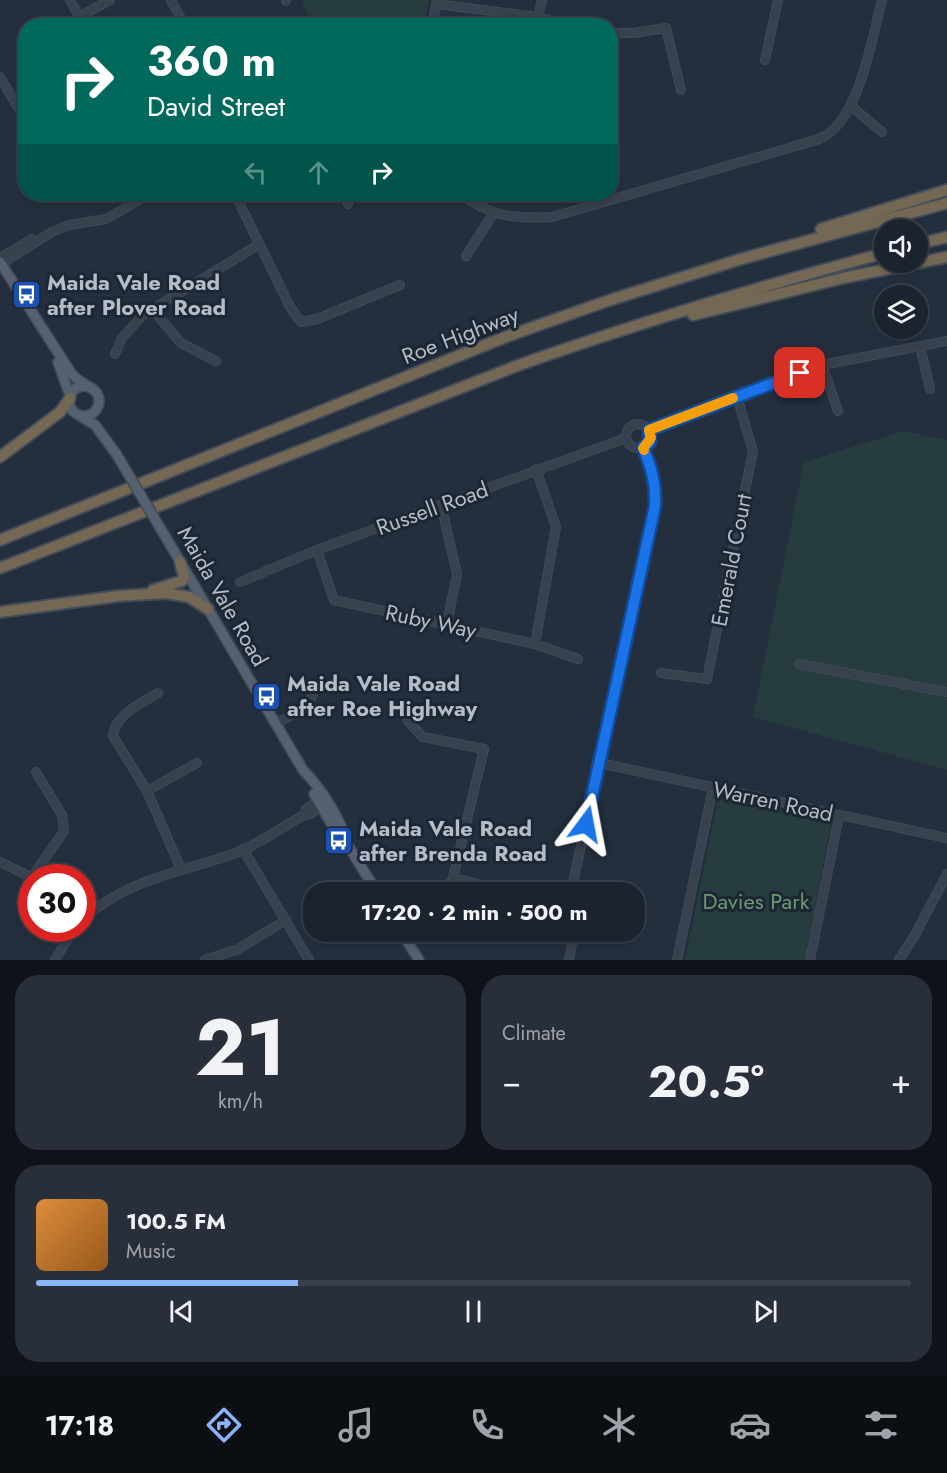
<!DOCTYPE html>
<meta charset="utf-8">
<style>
:root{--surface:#1b232e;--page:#282f3a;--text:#f1f3f6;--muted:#a0a4aa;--line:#39404a;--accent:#8ab4f8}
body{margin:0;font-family:Jost,sans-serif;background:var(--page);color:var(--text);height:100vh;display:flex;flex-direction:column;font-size:22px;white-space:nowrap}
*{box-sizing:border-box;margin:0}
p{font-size:20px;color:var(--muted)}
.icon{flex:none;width:33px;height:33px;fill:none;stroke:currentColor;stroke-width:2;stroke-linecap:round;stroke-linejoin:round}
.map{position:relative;height:960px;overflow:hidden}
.side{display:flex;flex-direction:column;gap:15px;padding:15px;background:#0f1319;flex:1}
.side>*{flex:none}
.guide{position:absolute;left:18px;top:18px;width:600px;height:183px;border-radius:24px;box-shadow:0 3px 9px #0003,0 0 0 2px var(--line);background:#00695c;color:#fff;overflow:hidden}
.fabs{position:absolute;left:874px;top:219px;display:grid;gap:12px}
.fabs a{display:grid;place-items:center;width:54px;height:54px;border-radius:50%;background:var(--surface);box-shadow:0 3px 9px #0003,0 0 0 2px var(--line);font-size:30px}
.speed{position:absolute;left:18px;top:864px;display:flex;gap:12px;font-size:30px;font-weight:700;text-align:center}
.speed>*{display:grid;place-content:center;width:78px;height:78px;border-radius:50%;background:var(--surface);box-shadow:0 3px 9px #0003,0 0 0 2px var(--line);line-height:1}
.speed .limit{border:9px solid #d22;background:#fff;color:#111}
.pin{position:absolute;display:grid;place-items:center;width:51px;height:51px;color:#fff;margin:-26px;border-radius:12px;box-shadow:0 3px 9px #0006}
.me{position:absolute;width:66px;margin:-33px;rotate:13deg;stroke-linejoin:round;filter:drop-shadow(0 0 4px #0008)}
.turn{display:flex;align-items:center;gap:21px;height:126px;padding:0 30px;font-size:27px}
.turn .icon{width:78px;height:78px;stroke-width:2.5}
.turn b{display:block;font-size:42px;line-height:51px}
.lanes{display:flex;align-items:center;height:57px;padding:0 30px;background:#0003;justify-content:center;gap:30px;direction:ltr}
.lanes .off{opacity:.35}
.big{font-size:45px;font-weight:700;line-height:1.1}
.side .tile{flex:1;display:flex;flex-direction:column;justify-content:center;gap:9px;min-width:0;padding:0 21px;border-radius:24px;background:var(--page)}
.side .dial{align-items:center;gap:0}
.dial b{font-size:78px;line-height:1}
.song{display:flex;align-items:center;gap:18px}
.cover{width:72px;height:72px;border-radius:9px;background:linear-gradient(135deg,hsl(30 70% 55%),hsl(30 70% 35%))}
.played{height:6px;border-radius:3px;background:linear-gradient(90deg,var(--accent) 30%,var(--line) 30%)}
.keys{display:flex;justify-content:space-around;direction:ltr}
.heat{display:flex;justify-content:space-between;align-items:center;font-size:33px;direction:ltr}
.side .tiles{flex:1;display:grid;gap:15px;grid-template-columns:1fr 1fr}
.tile:last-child{grid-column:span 2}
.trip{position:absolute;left:303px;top:882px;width:342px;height:60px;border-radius:24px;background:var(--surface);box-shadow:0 3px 9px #0003,0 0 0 2px var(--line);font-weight:700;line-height:60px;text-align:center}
.menu{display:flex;height:96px;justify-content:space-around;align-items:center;background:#0b0e12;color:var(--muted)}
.menu .icon{width:42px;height:42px}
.menu .current{color:var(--accent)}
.menu b{font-size:27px;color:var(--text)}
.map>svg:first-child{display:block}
</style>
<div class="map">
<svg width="947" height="960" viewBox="0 0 947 960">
<rect width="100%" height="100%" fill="#242f3e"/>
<!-- green -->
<g fill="#263c3f">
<polygon points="302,0 429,0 424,25 313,26"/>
<polygon points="904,431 947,440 947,770 753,717 804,462"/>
<polygon points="718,799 831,823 805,960 685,960"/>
</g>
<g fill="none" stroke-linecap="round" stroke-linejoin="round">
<defs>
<g id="minor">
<polyline points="70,0 84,26"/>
<polyline points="171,0 185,26"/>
<polyline points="286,0 286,1"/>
<polyline points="436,4 538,17 569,26"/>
<polyline points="80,16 110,0"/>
<polyline points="538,17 542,0"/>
<polyline points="432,26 437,1"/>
<polyline points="610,33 634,33 666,28 681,90"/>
<polyline points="765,60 778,0"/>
<polyline points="0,77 26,121"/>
<polyline points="851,106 882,132"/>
<polyline points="235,194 290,307 301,322 317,319 400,285"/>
<polyline points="343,194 348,204"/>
<path d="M461 194C491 217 515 219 552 217L789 148C800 144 814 142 825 136 860 115 872 38 882 0"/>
<polyline points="466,256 493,214"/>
<polyline points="0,258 32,239"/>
<polyline points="1,264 52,232 69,225 106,219 150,194"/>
<polyline points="153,310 181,343 216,361"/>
<polyline points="920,346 930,389"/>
<polyline points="115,354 122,338 143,315 258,245"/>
<polyline points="822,365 838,411"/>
<circle cx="638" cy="436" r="12"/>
<polyline points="649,430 822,365 947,341"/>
<polyline points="441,505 457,574 447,624"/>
<polyline points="317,550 334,600 535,644 578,659"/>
<polyline points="240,582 317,550 626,438"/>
<polyline points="535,644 556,527 536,469"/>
<polyline points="799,664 947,692"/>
<polyline points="661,673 707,679 753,451 737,397"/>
<path d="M158 693C142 703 114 715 113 736L147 791 181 869"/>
<polyline points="408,721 423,737 484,749 453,878"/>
<polyline points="276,724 305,707 313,695"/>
<polyline points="600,763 947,838"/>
<polyline points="147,791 197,763"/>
<polyline points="304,815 306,809 322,798"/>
<polyline points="243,849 309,960"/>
<polyline points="0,862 33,878"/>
<polyline points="32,877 64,831 62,815 36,772"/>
<polyline points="444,892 453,878 511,892"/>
<path d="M571 892 655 506C656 484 652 468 643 448"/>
<path d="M82 920C128 878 180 873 236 853 259 844 282 827 304 815L310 814 325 804"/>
<polyline points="55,960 74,928"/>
<polyline points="205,960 238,949 286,920"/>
<polyline points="569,960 574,932"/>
<polyline points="677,960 713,788"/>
<polyline points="810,960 839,816"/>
<polyline points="899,960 915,935 947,874"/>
</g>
<g id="major">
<polyline points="0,262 71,373 77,379 91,388"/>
<polyline points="58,362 70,396"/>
<circle cx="84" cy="401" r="15"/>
<polyline points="80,416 95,425 117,455"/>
<path d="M165 536 303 770C320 787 342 820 347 844"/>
<polyline points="314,794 338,835 347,844 377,892"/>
<polyline points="401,932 419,960"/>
</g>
<g id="highway">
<polyline points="821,229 947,190"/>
<polyline points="918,244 947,237"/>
<polyline points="693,315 843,278 947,257"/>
<polyline points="0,457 60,412 70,398"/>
<polyline points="0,540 508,336 610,300 741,259 947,203"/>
<path d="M0 568 519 365C640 322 762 286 885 253"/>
<polyline points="153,590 182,581 184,576 180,562"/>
<polyline points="0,612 118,596 166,593 189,597 208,609"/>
</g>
</defs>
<!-- minor casing -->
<use href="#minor" stroke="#414a57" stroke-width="10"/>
<!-- major casing -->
<use href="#major" stroke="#414a57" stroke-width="12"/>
<!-- highway casing -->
<use href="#highway" stroke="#434c59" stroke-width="14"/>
<!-- minor -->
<use href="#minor" stroke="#38414e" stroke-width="8"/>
<!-- major -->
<use href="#major" stroke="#56606e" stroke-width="9"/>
<!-- highway -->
<use href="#highway" stroke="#746855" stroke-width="10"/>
<defs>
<polyline id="major-bridge" points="117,455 165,536"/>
</defs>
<!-- major-bridge casing -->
<use href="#major-bridge" stroke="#414a57" stroke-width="12" stroke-linecap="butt"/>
<!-- major-bridge -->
<use href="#major-bridge" stroke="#56606e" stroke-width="9"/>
</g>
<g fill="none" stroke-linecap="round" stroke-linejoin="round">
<defs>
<path id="route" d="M586 824 655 506C656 484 652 468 643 448L650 442 649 430 800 373"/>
</defs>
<!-- route casing -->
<use href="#route" stroke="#114b97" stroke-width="15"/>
<!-- route -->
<use href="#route" stroke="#1a73e8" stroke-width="10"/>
<!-- slow -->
<polyline stroke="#f59e0b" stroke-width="10" points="644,450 643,448 651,438 649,430 733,398"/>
</g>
<!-- icons -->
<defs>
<symbol id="bus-square" viewBox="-11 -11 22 22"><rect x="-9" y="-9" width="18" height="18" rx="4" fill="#1a4fb4" stroke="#1d2633"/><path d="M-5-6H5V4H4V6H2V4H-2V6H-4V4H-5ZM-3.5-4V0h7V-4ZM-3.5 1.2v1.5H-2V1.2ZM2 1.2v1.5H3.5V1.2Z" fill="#fff"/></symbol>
</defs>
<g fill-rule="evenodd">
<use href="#bus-square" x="10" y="278" width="33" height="33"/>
<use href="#bus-square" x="250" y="680" width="33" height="33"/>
<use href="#bus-square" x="322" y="824" width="33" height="33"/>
</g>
<g text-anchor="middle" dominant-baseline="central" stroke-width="6" stroke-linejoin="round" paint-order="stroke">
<!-- poi labels -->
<g font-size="22" font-weight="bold" fill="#b4bcc9" stroke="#1d2633" text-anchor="start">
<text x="47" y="282">Maida Vale Road<tspan x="47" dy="25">after Plover Road</tspan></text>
<text x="287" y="683">Maida Vale Road<tspan x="287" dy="25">after Roe Highway</tspan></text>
<text x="359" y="828">Maida Vale Road<tspan x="359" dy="25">after Brenda Road</tspan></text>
</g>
<!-- street labels -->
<g font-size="22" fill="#b4bcc9" stroke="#1d2633">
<text transform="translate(460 335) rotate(-21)">Roe Highway</text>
<text transform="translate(432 508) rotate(-20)">Russell Road</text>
<text transform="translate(731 560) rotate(-79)">Emerald Court</text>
<text transform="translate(223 596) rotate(60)">Maida Vale Road</text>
<text transform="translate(431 621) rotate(12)">Ruby Way</text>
<text transform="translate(773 801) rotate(12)">Warren Road</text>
</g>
<!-- park labels -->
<g font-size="22" fill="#6b9a76" stroke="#1d2633">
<text x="756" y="901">Davies Park</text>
</g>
</g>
</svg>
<div class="fabs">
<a><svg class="icon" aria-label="sound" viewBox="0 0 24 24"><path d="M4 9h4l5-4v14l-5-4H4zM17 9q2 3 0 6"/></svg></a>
<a><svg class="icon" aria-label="layers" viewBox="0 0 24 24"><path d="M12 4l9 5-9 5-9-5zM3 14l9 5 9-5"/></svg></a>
</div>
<div class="speed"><div class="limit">30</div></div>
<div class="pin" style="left:800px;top:373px;background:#d93025"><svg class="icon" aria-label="arrive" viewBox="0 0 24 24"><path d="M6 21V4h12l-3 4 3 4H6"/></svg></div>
<svg class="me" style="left:586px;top:824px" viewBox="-20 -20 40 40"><path d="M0-17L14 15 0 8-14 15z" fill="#1a73e8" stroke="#fff" stroke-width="4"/></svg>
<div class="trip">17:20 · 2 min · 500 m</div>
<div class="guide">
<div class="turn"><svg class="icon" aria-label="right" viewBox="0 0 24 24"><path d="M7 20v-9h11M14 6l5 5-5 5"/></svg><div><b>360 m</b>David Street</div></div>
<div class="lanes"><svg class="icon off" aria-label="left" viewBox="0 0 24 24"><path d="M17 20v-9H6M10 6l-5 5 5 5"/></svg><svg class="icon off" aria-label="ahead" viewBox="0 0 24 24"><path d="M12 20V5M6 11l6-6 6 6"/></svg><svg class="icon" aria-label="right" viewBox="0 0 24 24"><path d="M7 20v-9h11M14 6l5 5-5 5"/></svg></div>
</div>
</div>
<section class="side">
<div class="tiles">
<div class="tile dial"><b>21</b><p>km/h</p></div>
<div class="tile"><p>Climate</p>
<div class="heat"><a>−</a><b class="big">20.5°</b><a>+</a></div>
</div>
<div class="tile">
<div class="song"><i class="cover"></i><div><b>100.5 FM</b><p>Music</p></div></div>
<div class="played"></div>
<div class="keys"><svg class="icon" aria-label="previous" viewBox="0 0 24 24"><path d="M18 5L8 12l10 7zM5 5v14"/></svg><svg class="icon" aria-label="pause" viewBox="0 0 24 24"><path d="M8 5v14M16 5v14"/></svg><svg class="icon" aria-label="next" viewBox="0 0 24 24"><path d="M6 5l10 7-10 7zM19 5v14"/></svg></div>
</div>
</div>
</section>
<nav class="menu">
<b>17:18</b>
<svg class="icon current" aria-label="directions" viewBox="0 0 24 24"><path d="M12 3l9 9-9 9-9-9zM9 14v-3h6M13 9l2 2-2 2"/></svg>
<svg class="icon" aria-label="music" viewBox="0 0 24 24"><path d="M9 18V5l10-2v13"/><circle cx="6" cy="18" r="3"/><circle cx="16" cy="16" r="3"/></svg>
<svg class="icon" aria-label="phone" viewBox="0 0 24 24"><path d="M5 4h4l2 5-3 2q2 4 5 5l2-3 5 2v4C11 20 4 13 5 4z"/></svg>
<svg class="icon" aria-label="climate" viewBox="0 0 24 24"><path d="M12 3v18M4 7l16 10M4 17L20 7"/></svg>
<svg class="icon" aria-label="car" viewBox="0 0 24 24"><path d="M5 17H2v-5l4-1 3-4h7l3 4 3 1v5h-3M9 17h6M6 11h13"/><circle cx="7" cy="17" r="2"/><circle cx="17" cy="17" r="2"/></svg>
<svg class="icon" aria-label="filters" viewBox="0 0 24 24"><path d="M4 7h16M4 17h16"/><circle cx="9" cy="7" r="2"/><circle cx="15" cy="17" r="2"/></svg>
</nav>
